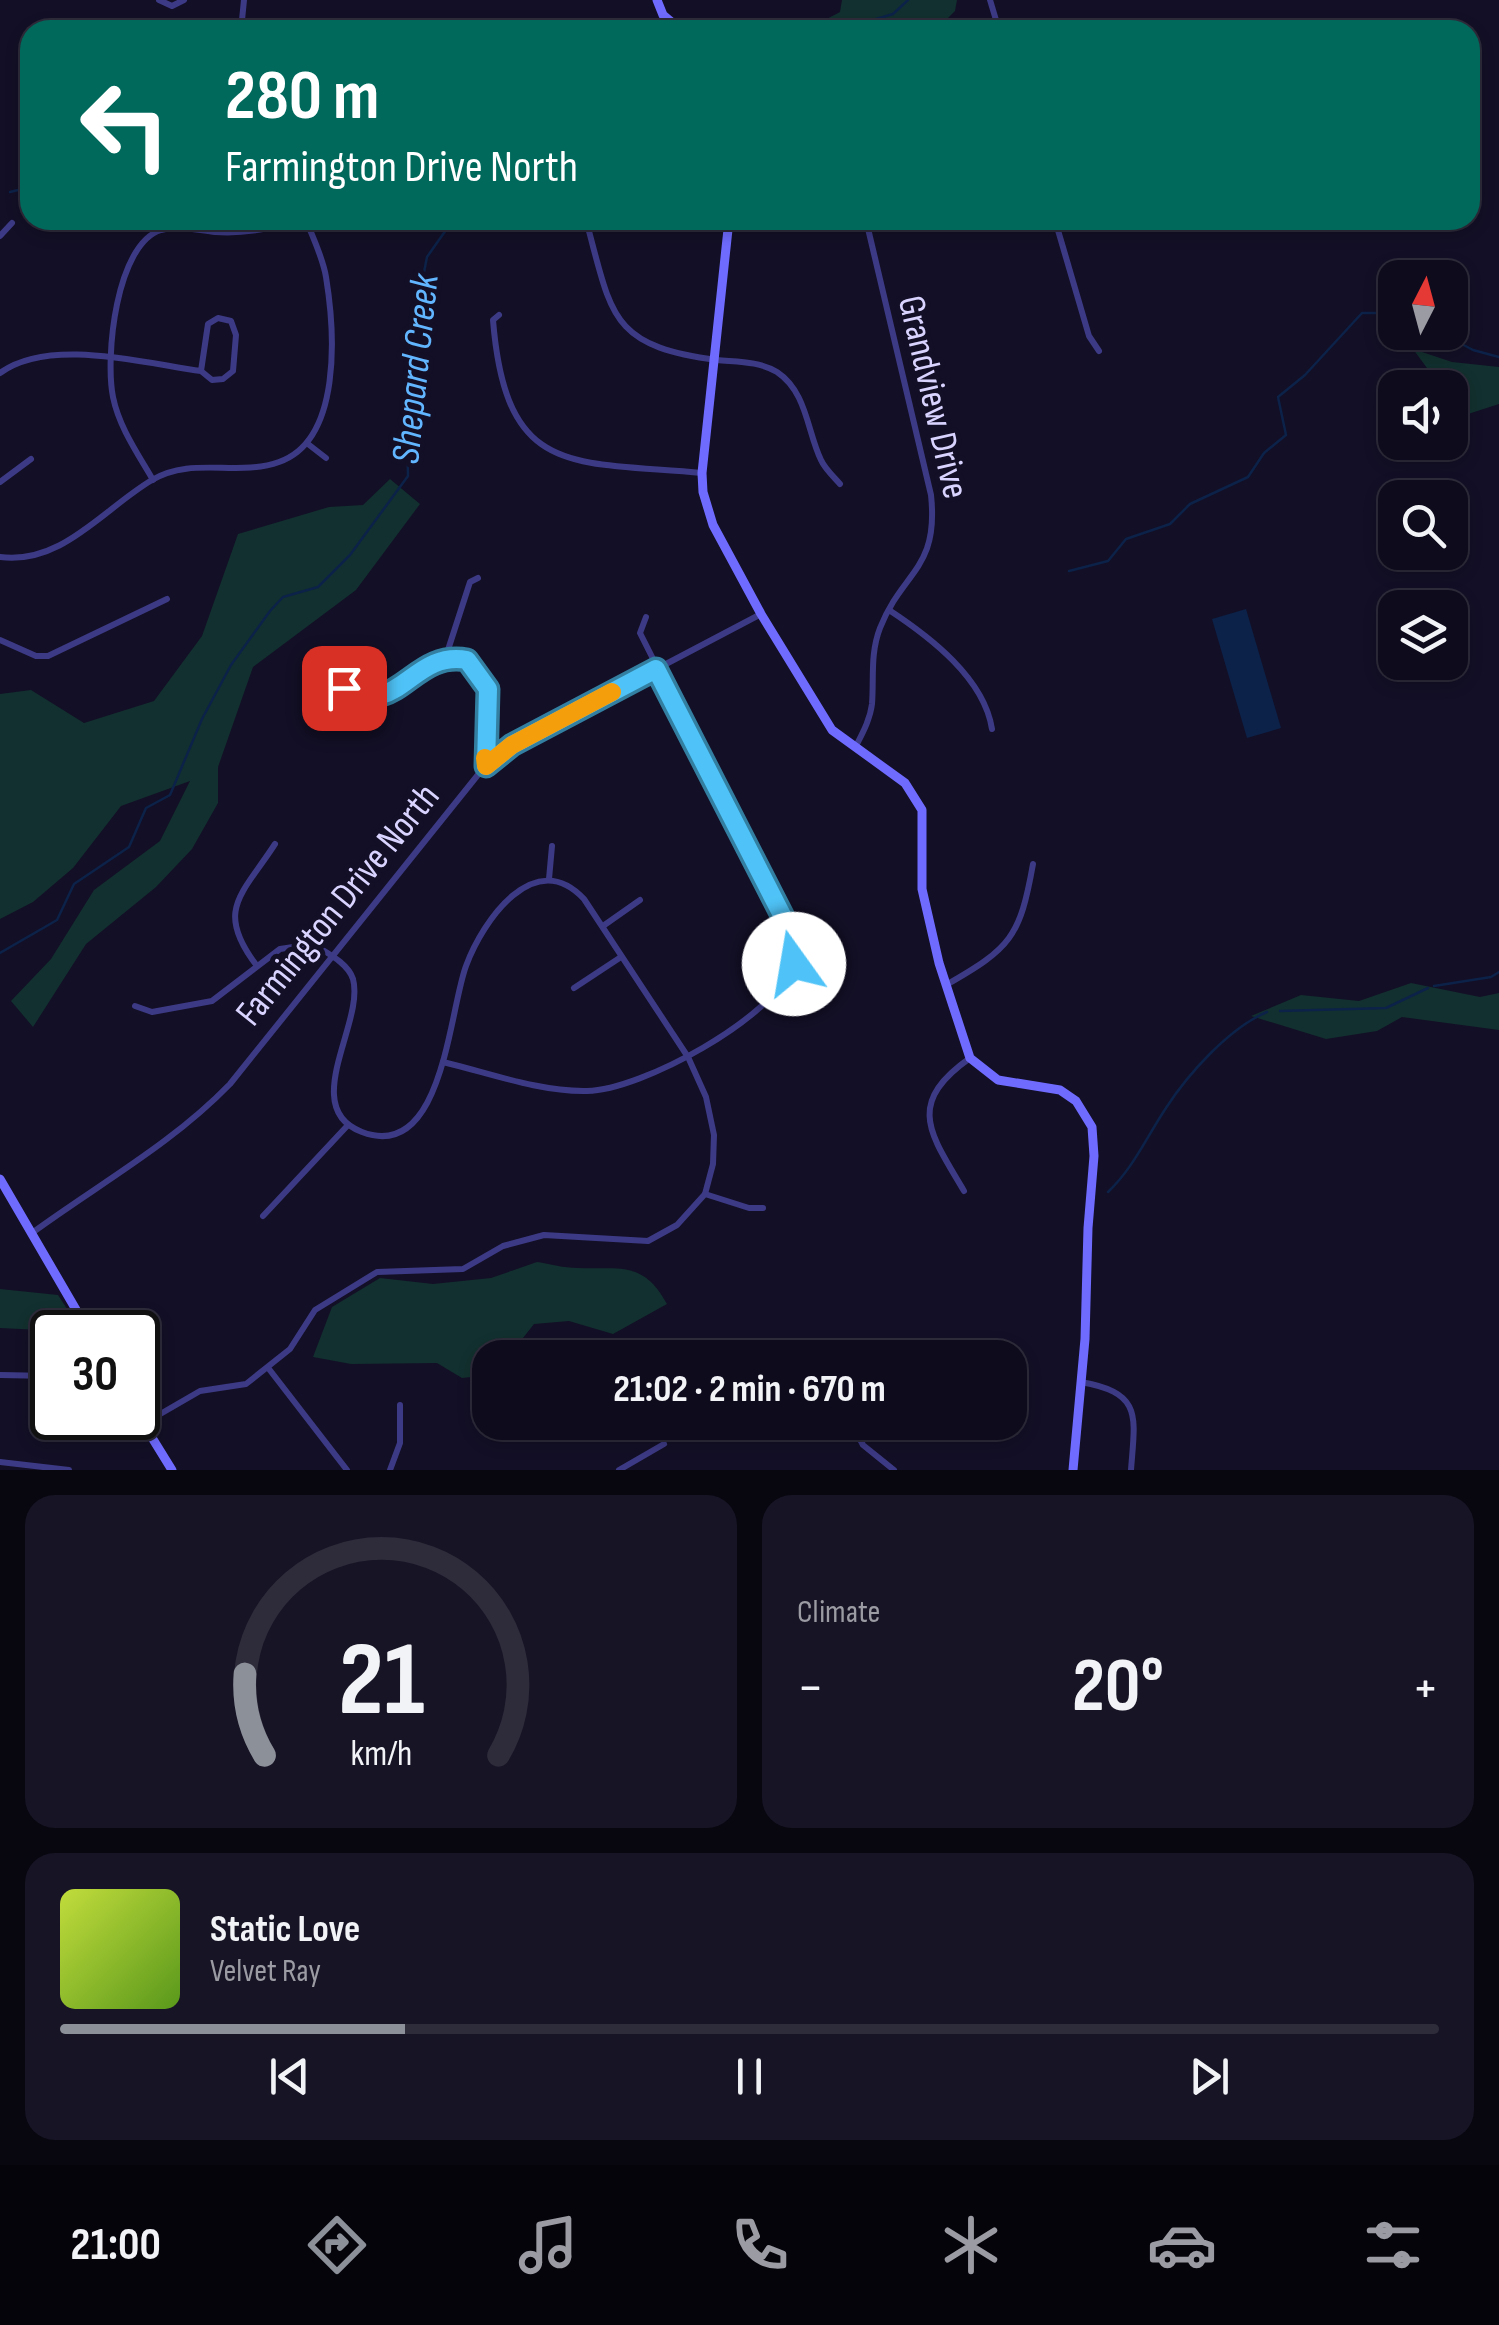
<!DOCTYPE html>
<meta charset="utf-8">
<style>
:root{--surface:#0e0b1c;--page:#171425;--text:#f1f3f6;--muted:#9b9ba3;--line:#2e2b3b;--accent:#8c9099}
body{margin:0;font-family:"Sofia Sans Condensed",sans-serif;background:var(--page);color:var(--text);height:100vh;display:flex;flex-direction:column;font-size:38px;white-space:nowrap}
*{box-sizing:border-box;margin:0}
p{font-size:32px;color:var(--muted)}
.icon{flex:none;width:55px;height:55px;fill:none;stroke:currentColor;stroke-width:2;stroke-linecap:round;stroke-linejoin:round}
.map{position:relative;height:1470px;overflow:hidden}
.sheet{display:flex;flex-direction:column;gap:25px;padding:25px;background:#08060f;flex:1}
.sheet>*{flex:none}
.banner{position:absolute;left:20px;top:20px;width:1460px;height:210px;border-radius:30px;box-shadow:0 5px 15px #0003,0 0 0 2px var(--line);background:#00695c;color:#fff;overflow:hidden}
.needle{width:65px;rotate:6deg}
.buttons{position:absolute;left:1378px;top:260px;display:grid;gap:20px}
.buttons a{display:grid;place-items:center;width:90px;height:90px;border-radius:20px;background:var(--surface);box-shadow:0 5px 15px #0003,0 0 0 2px var(--line);font-size:50px}
.speed{position:absolute;left:30px;top:1310px;display:flex;gap:20px;font-size:50px;font-weight:700;text-align:center}
.speed>*{display:grid;place-content:center;width:130px;height:130px;border-radius:50%;background:var(--surface);box-shadow:0 5px 15px #0003,0 0 0 2px var(--line);line-height:1}
.speed .limit{border:5px solid #111;border-radius:15px;background:#fff;color:#111}
.pin{position:absolute;display:grid;place-items:center;width:85px;height:85px;color:#fff;margin:-42px;border-radius:20px;box-shadow:0 5px 15px #0006}
.me{position:absolute;width:110px;margin:-55px;rotate:347deg;stroke-linejoin:round;filter:drop-shadow(0 0 8px #0008)}
.turn{display:flex;align-items:center;gap:35px;height:210px;padding:0 40px;font-size:45px}
.turn .icon{width:130px;height:130px;stroke-width:2.5}
.turn b{display:block;font-size:70px;line-height:85px}
.big{font-size:75px;font-weight:700;line-height:1.1}
.sheet .widget{flex:1;display:flex;flex-direction:column;justify-content:center;gap:15px;min-width:0;padding:0 35px;border-radius:30px;background:var(--page)}
.sheet .dial{align-items:center;gap:0}
.dial svg{height:260px;overflow:visible;fill:none;stroke:var(--line);stroke-width:7;stroke-linecap:round;text-anchor:middle}
.dial text{fill:var(--text);stroke:none}
.song{display:flex;align-items:center;gap:30px}
.cover{width:120px;height:120px;border-radius:15px;background:linear-gradient(135deg,hsl(70 70% 55%),hsl(90 70% 35%))}
.played{height:10px;border-radius:5px;background:linear-gradient(90deg,var(--accent) 25%,var(--line) 25%)}
.keys{display:flex;justify-content:space-around;direction:ltr}
.heat{display:flex;justify-content:space-between;align-items:center;font-size:55px;direction:ltr}
.sheet .tiles{flex:1;display:grid;gap:25px;grid-template-columns:1fr 1fr}
.widget:last-child{grid-column:span 2}
.trip{position:absolute;left:472px;top:1340px;width:555px;height:100px;border-radius:30px;background:var(--surface);box-shadow:0 5px 15px #0003,0 0 0 2px var(--line);font-weight:700;line-height:100px;text-align:center}
.menu{display:flex;height:160px;justify-content:space-around;align-items:center;background:#06040b;color:var(--muted)}
.menu .icon{width:70px;height:70px}
.menu .on{color:var(--accent)}
.menu b{font-size:45px;color:var(--text)}
.map>svg:first-child{display:block}
</style>
<div class="map">
<svg width="1499" height="1470" viewBox="0 0 1499 1470">
<rect width="100%" height="100%" fill="#130f26"/>
<!-- green -->
<g fill="#12302f">
<polygon points="842,0 957,0 955,11 936,30 806,30 840,12"/>
<polygon points="1413,349 1452,362 1499,367 1499,404 1465,415 1450,398 1450,388 1441,387"/>
<polygon points="390,479 420,504 356,590 253,667 218,767 218,803 192,849 156,887 86,944 33,1027 11,1001 51,959 94,890 160,841 190,781 121,806 73,868 33,902 0,919 0,694 31,690 84,723 154,701 202,636 238,534 329,507 363,505"/>
<polygon points="1411,983 1480,997 1499,993 1499,1030 1402,1017 1377,1031 1326,1039 1251,1016 1301,995 1359,1001"/>
<path d="M537 1262C550 1264 564 1268 577 1268 620 1270 643 1260 667 1304L613 1334 569 1321 534 1324 508 1357 490 1358V1375L462 1378 437 1363 351 1364 313 1357 332 1307 380 1278 433 1284 491 1278Z"/>
<polygon points="0,1289 58,1295 82,1332 0,1328"/>
</g>
<!-- water -->
<polygon fill="#0c2248" points="1246,609 1281,728 1247,738 1212,619"/>
<g fill="none" stroke-linecap="round" stroke-linejoin="round">
<!-- stream -->
<g stroke="#0c2248" stroke-width="2.5">
<polyline points="839,30 893,14 908,0"/>
<polyline points="10,192 30,187"/>
<polyline points="1439,332 1473,350 1499,357"/>
<polyline points="1069,571 1108,561 1126,539 1170,524 1190,504 1248,477 1264,453 1286,435 1278,397 1305,375 1362,313 1395,313"/>
<polyline points="0,953 57,920 74,884 129,847 146,808 170,795 202,719 231,665 270,611 283,597 318,587 350,555 408,476 406,376 418,303 427,257 453,220"/>
<polyline points="1434,986 1491,977 1499,972"/>
<polyline points="1280,1011 1386,1008 1428,988"/>
<path d="M1108 1192C1134 1167 1146 1138 1166 1108 1188 1074 1229 1028 1267 1012"/>
</g>
<!-- street -->
<g stroke="#3d3a85" stroke-width="6">
<polyline points="159,0 172,6 184,0"/>
<polyline points="990,0 999,30"/>
<polyline points="241,30 244,0"/>
<path d="M586 220C612 315 609 346 717 360 737 362 759 361 777 372 807 392 807 431 821 460 825 469 834 477 840 484"/>
<polyline points="1055,220 1089,336 1099,351"/>
<polyline points="0,236 12,223"/>
<path d="M499 315 493 320C506 478 571 461 702 473"/>
<path d="M0 373C49 337 143 363 201 371L212 380 223 379 233 371 236 335 231 321 218 318 208 324 201 371"/>
<polyline points="308,444 326,458"/>
<path d="M153 480C138 454 119 427 113 397 105 357 116 244 161 230 179 225 197 230 215 232 243 234 271 229 298 220"/>
<polyline points="0,482 31,459"/>
<path d="M0 557C62 565 103 509 152 480 192 456 237 477 279 462 342 440 335 332 326 277 323 258 313 238 306 220"/>
<path d="M889 610C930 637 984 678 992 729"/>
<polyline points="0,640 36,656 48,656 167,599"/>
<polyline points="446,656 470,582 478,578"/>
<path d="M329 673C392 738 404 649 467 660L488 689 485 765"/>
<path d="M855 748C862 734 870 720 872 704 874 678 870 654 880 628 903 570 939 570 931 495L866 220"/>
<polyline points="549,879 552,846"/>
<polyline points="603,926 640,900"/>
<path d="M257 966C214 910 242 895 275 844"/>
<path d="M946 985C1011 948 1020 937 1033 864"/>
<polyline points="574,988 621,957"/>
<path d="M135 1006 152 1012 212 1001 280 949 313 944C327 953 348 963 353 979 365 1023 298 1108 362 1132 443 1163 449 1011 466 966 483 920 535 846 584 899L688 1057 706 1097 714 1135 713 1164 705 1194 677 1225 648 1241 544 1235 503 1246 463 1269 377 1272 315 1310 290 1349 246 1384 200 1391 143 1424"/>
<path d="M443 1062C489 1073 540 1092 587 1091 642 1090 773 1018 792 967 799 950 789 930 782 915L640 633 646 617"/>
<path d="M964 1191C930 1133 905 1104 970 1058"/>
<polyline points="705,1194 749,1208 763,1208"/>
<polyline points="263,1216 348,1125"/>
<path d="M32 1233C99 1184 172 1144 230 1084L485 766 512 745 761 614"/>
<polyline points="269,1369 347,1470"/>
<polyline points="0,1375 52,1376"/>
<path d="M1081 1382C1143 1393 1135 1416 1131 1470"/>
<polyline points="851,1422 863,1445 894,1470"/>
<polyline points="0,1462 69,1470"/>
<polyline points="390,1470 400,1443 400,1405"/>
<polyline points="619,1470 664,1444"/>
</g>
<!-- secondary -->
<g stroke="#6f6bff" stroke-width="9">
<polyline points="657,0 663,15 681,30"/>
<polyline points="729,220 702,473 703,492 713,525 761,614 832,730 905,783 922,810 922,889 939,963 970,1058 998,1080 1060,1090 1076,1101 1092,1127 1094,1156 1088,1228 1085,1339 1073,1470"/>
<polyline points="0,1179 89,1332"/>
<polyline points="138,1415 172,1470"/>
</g>
</g>
<g fill="none" stroke-linecap="round" stroke-linejoin="round">
<defs>
<path id="route" d="M344 688C399 720 411 650 467 660L488 689 486 766 512 745 656 669 782 915 792 938 794 964"/>
</defs>
<!-- route casing -->
<use href="#route" stroke="#337fa1" stroke-width="25"/>
<!-- route -->
<use href="#route" stroke="#4fc3f7" stroke-width="18"/>
<!-- slow -->
<polyline stroke="#f59e0b" stroke-width="18" points="485,758 486,766 512,745 612,692"/>
</g>
<g text-anchor="middle" dominant-baseline="central" stroke-width="10" stroke-linejoin="round" paint-order="stroke">
<!-- street labels -->
<g font-size="38" fill="#d9d4ff" stroke="#130f26">
<text transform="translate(933 397) rotate(77)">Grandview Drive</text>
<text transform="translate(338 905) rotate(-51)">Farmington Drive North</text>
</g>
<!-- water labels -->
<g font-size="40" font-style="italic" fill="#62b6ff" stroke="#130f26">
<text transform="translate(416 369) rotate(-84)">Shepard Creek</text>
</g>
</g>
</svg>
<div class="buttons">
<a><svg class="needle" viewBox="-14 -14 28 28"><path d="M0-13l5 13h-10z" fill="#e53935"/><path d="M0 13l5-13h-10z" fill="#9b9ba3"/></svg></a>
<a><svg class="icon" aria-label="sound" viewBox="0 0 24 24"><path d="M4 9h4l5-4v14l-5-4H4zM17 9q2 3 0 6"/></svg></a>
<a><svg class="icon" aria-label="search" viewBox="0 0 24 24"><circle cx="10" cy="10" r="6"/><path d="M15 15l6 6"/></svg></a>
<a><svg class="icon" aria-label="layers" viewBox="0 0 24 24"><path d="M12 4l9 5-9 5-9-5zM3 14l9 5 9-5"/></svg></a>
</div>
<div class="speed"><div class="limit">30</div></div>
<div class="pin" style="left:344px;top:688px;background:#d93025"><svg class="icon" aria-label="arrive" viewBox="0 0 24 24"><path d="M6 21V4h12l-3 4 3 4H6"/></svg></div>
<svg class="me" style="left:794px;top:964px" viewBox="-20 -20 40 40"><circle r="19" fill="#fff"/><path d="M0-13L10 11 0 6-10 11z" fill="#4fc3f7"/></svg>
<div class="trip">21:02 · 2 min · 670 m</div>
<div class="banner">
<div class="turn"><svg class="icon" aria-label="left" viewBox="0 0 24 24"><path d="M17 20v-9H6M10 6l-5 5 5 5"/></svg><div><b>280 m</b>Farmington Drive North</div></div>
</div>
</div>
<section class="sheet">
<div class="tiles">
<div class="widget dial"><svg viewBox="0 0 100 80">
<path d="M14 69A42 42 0 1 1 86 69"/>
<path d="M14 69A42 42 0 0 1 8 44" stroke="#8c9099"/>
<text x="50" y="56" font-size="32" font-weight="700">21</text>
<text x="50" y="72" font-size="11">km/h</text>
</svg></div>
<div class="widget"><p>Climate</p>
<div class="heat"><a>−</a><b class="big">20°</b><a>+</a></div>
</div>
<div class="widget">
<div class="song"><i class="cover"></i><div><b>Static Love</b><p>Velvet Ray</p></div></div>
<div class="played"></div>
<div class="keys"><svg class="icon" aria-label="previous" viewBox="0 0 24 24"><path d="M18 5L8 12l10 7zM5 5v14"/></svg><svg class="icon" aria-label="pause" viewBox="0 0 24 24"><path d="M8 5v14M16 5v14"/></svg><svg class="icon" aria-label="next" viewBox="0 0 24 24"><path d="M6 5l10 7-10 7zM19 5v14"/></svg></div>
</div>
</div>
</section>
<nav class="menu">
<b>21:00</b>
<svg class="icon on" aria-label="directions" viewBox="0 0 24 24"><path d="M12 3l9 9-9 9-9-9zM9 14v-3h6M13 9l2 2-2 2"/></svg>
<svg class="icon" aria-label="music" viewBox="0 0 24 24"><path d="M9 18V5l10-2v13"/><circle cx="6" cy="18" r="3"/><circle cx="16" cy="16" r="3"/></svg>
<svg class="icon" aria-label="phone" viewBox="0 0 24 24"><path d="M5 4h4l2 5-3 2q2 4 5 5l2-3 5 2v4C11 20 4 13 5 4z"/></svg>
<svg class="icon" aria-label="climate" viewBox="0 0 24 24"><path d="M12 3v18M4 7l16 10M4 17L20 7"/></svg>
<svg class="icon" aria-label="car" viewBox="0 0 24 24"><path d="M5 17H2v-5l4-1 3-4h7l3 4 3 1v5h-3M9 17h6M6 11h13"/><circle cx="7" cy="17" r="2"/><circle cx="17" cy="17" r="2"/></svg>
<svg class="icon" aria-label="filters" viewBox="0 0 24 24"><path d="M4 7h16M4 17h16"/><circle cx="9" cy="7" r="2"/><circle cx="15" cy="17" r="2"/></svg>
</nav>
